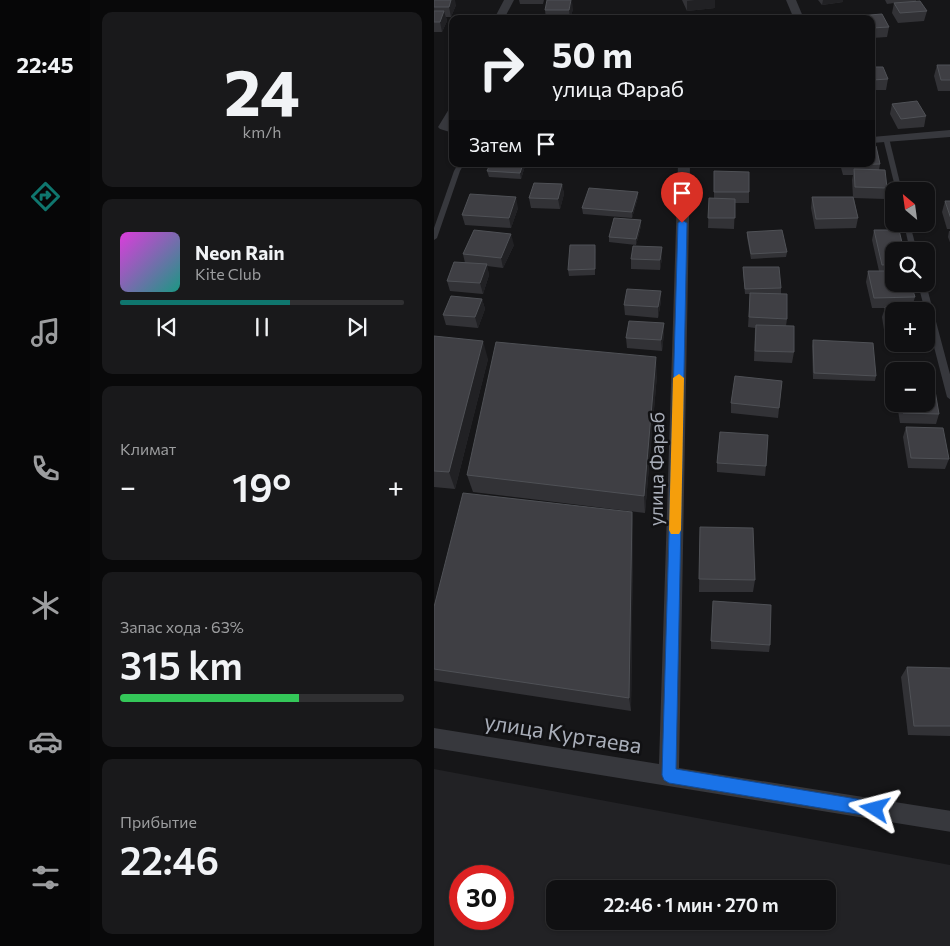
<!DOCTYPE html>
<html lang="ru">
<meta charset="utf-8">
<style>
:root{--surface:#101012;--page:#19191b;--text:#f1f3f6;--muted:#9c9d9f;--line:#303032;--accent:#0f766e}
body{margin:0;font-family:Commissioner,sans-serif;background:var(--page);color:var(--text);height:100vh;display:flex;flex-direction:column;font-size:19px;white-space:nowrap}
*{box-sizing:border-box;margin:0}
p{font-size:16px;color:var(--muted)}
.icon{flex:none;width:28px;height:28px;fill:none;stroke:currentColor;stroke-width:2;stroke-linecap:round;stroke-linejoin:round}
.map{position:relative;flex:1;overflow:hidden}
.sheet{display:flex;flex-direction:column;gap:12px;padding:12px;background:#09090a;width:344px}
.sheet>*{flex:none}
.guide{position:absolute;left:15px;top:15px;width:426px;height:152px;border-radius:10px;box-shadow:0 1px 4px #0004,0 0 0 1px var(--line);background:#101012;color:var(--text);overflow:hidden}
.needle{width:32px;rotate:331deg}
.controls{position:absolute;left:451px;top:182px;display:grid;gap:10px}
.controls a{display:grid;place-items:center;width:50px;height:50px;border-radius:10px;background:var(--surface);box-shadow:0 1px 4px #0004,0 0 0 1px var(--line);font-size:25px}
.speed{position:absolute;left:15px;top:865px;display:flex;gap:10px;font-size:25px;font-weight:700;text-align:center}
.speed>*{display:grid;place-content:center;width:65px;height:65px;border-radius:50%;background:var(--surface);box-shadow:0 1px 4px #0004,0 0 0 1px var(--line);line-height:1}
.speed .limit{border:8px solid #d22;background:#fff;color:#111}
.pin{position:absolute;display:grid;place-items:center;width:42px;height:42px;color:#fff;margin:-51px -21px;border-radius:50% 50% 50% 0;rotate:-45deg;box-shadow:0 0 5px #0007}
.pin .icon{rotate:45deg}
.me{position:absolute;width:55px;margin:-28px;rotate:279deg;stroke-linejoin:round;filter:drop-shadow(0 0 4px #0008)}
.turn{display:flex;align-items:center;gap:18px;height:105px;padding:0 20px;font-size:22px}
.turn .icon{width:65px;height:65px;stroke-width:2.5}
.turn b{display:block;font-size:35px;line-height:42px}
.then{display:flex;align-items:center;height:48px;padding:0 20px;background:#0003;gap:10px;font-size:19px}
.big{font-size:38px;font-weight:600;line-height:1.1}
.sheet .card{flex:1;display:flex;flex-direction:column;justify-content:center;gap:8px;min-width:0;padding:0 18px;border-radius:10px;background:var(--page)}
.sheet .dial{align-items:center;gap:0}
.dial b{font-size:65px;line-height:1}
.song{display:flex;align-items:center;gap:15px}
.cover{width:60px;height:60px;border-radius:8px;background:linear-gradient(135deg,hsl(300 70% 55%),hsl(170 70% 35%))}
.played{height:5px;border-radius:2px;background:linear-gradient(90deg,var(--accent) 60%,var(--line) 60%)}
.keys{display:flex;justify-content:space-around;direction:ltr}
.heat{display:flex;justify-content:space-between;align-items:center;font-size:28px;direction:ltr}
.charge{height:8px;border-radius:4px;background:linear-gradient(90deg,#34c759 63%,var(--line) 0)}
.trip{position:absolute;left:112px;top:880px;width:290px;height:50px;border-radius:10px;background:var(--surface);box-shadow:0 1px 4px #0004,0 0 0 1px var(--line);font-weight:600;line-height:50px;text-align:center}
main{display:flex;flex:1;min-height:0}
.menu{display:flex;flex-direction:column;width:90px;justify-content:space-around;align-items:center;background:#060607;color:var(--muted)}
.menu .icon{width:35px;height:35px}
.menu .on{color:var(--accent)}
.menu b{font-size:22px;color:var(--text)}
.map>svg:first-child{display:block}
</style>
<main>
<nav class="menu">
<b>22:45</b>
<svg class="icon on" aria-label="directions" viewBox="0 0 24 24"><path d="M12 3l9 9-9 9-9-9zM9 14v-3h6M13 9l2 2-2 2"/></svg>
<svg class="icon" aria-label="music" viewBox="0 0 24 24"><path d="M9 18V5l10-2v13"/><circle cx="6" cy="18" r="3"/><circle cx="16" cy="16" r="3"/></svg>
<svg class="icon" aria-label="phone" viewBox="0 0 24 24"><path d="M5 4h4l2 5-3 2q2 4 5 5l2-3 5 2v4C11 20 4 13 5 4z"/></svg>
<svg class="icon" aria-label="climate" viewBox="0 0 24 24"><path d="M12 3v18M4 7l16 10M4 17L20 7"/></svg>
<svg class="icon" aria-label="car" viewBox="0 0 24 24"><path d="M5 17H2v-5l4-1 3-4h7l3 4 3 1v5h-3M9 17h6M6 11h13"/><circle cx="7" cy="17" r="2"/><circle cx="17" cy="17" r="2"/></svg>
<svg class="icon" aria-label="filters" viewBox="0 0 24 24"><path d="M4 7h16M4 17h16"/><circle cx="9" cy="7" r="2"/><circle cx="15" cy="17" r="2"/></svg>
</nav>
<section class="sheet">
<div class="card dial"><b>24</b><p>km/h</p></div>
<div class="card">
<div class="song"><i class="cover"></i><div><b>Neon Rain</b><p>Kite Club</p></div></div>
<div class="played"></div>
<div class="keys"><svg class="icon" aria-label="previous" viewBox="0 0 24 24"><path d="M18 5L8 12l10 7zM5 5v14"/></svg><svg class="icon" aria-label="pause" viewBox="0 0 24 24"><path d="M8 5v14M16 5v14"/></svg><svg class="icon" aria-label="next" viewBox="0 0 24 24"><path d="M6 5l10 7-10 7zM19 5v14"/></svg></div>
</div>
<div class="card"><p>Климат</p>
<div class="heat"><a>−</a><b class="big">19°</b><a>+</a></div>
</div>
<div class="card"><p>Запас хода · 63%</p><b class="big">315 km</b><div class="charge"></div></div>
<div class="card"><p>Прибытие</p><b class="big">22:46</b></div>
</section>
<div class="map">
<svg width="517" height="946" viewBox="0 0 517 946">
<rect width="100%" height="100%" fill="#161618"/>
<!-- built -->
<path fill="#222225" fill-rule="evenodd" d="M0 769 516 865V946H0ZM26 876H69V919H26ZM121 889H394V921H121Z"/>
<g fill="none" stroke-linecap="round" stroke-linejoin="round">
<!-- service -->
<g fill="#37383d" fill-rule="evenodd">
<polygon points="452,136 455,138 468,191 462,191 449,138"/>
<polygon points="24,164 30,164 26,171 3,238 0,240 0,228 20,171"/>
<polygon points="470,224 476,224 483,251 476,251"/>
<polygon points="484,284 492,284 517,378 517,400 513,397 492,316 492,311 491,311"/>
</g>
<!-- minor -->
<g fill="#37383d" fill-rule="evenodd">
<polygon points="70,0 80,0 70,19 60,19"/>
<polygon points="352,0 362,0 370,19 360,19"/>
<polygon points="19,108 19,122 17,125 19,126 19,133 6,129 4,127 15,109"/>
<polygon points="517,130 517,137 438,143 438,137"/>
<polygon points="244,164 256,164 245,768 517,811 517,832 0,748 0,728 225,764"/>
</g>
</g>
<!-- wall -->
<g fill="#323236">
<polygon points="0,0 22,5 17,17 12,17 13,21 8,32 0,32"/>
<polygon points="85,0 110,0 109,4 86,4"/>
<polygon points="248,0 281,0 281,8 253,11"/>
<polygon points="384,0 409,0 409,2 388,5"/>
<polygon points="451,0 482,0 482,1 493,11 490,21 464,23 458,13 460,3 453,4"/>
<polygon points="139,9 136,19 112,19 111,10"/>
<polygon points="448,14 455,27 453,37 438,38 438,19 411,19 411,17"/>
<polygon points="19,19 19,29 17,29 15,23"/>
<polygon points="503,65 517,65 517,91 504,91 500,76"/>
<polygon points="438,67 454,79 452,90 438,90"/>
<polygon points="458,104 492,116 490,127 464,129 456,114"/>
<polygon points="56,164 91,164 91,166 87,179 55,177 53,171"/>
<polygon points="406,164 446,164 445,170 453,188 451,199 420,198 424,218 422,228 381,229 377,208 378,197 419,197 418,180 419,175 409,175"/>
<polygon points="280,171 315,192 315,203 301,203 300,229 274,228 275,198 280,198"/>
<polygon points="128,184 130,194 126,209 97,208 95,198"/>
<polygon points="204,197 198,218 149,214 148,208"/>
<polygon points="511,201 517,201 517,229 513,229 508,212"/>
<polygon points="84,208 77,228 31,225 28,215"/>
<polygon points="207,226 202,245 175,242 175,237"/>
<polygon points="440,230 460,251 460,284 481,297 478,307 460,311 460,342 452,342 448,317 451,308 438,308 432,282 434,271 445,271 438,240"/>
<polygon points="515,231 517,231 517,245 514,237"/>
<polygon points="313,232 353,252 352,257 317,259 313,237"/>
<polygon points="80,245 69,268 53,266 55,275 49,294 16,291 13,281 31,263 29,254"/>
<polygon points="161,245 161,275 135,276 134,270"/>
<polygon points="228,258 226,270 197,269 197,259"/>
<polygon points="309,267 347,288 347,294 353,319 352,326 360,352 358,363 320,361 321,328 314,327 316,294 311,294 309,273"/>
<polygon points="48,299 51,309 44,328 12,325 9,315"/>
<polygon points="227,301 224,318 191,315 190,305"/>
<polygon points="230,323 230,333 228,351 193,348 192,338"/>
<polygon points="0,336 54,359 21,489 0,487"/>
<polygon points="379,340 442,376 441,381 379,379 378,346"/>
<polygon points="223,375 211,513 39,492 33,475"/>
<polygon points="348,381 344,418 297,413 297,403"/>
<polygon points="463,404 492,404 505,414 502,424 466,423"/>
<polygon points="472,427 515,459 511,469 474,468 469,437"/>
<polygon points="283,463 332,466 331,476 283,472"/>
<polygon points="198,512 199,528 197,711 0,681 0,607"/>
<polygon points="266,527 321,580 319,592 265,592"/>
<polygon points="277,641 336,645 335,652 277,649"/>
<polygon points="473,667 517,668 517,736 474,735 467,677"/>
</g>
<!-- shaded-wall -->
<g fill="#212124">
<polygon points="17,0 21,0 22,5 17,17 15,7"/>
<polygon points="138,0 139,9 136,19 135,10"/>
<polygon points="261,0 281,0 281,8 253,11 253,1"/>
<polygon points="389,0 409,0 409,2 388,5"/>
<polygon points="10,11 13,21 8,32 6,22"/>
<polygon points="89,164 91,164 91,166 87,179 86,173"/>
<polygon points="128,184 130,194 126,209 124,199"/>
<polygon points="204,192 204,197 198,218 198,212"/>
<polygon points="82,197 84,208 77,228 75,218"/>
<polygon points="207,220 207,226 202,245 202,239"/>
<polygon points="77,234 80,245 69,268 67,258"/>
<polygon points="161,245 162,250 161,275"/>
<polygon points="228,247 228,258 226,270 226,260"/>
<polygon points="53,264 55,275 49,294 46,283"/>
<polygon points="227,291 227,301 224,318 224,307"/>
<polygon points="48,299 51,309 44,328 41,317"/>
<polygon points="230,323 230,333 228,351 227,340"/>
<polygon points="49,341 54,359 21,489 15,472"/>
<polygon points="222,357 223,375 211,513 210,496"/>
<polygon points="198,512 199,528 197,711 195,698"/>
</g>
<!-- building -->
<g fill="#3f3f44" stroke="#4f5156">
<polygon points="0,0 17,0 15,7 0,7"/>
<polygon points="113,0 137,0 135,10 111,10"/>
<polygon points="486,1 493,11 466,13 460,3"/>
<polygon points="0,11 10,11 6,22 0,22"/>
<polygon points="448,14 455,27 438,28 438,19 412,19 411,17"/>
<polygon points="19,19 19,24 15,23"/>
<polygon points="503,65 517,65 517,80 507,80"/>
<polygon points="438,67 449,67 454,79 438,80"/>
<polygon points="483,101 492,116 467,119 458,104"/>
<polygon points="438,146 442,146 446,164 410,165 410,164 438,164"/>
<polygon points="56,164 89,164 86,173 53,171"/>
<polygon points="420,169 451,170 453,188 421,187"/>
<polygon points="280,171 315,172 315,192 280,192"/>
<polygon points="100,183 128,184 124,199 95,198"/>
<polygon points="155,188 204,192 198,212 148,208"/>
<polygon points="36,194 82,197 75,218 28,215"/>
<polygon points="378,197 419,197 424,218 382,219"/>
<polygon points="275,198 301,199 301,218 274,218"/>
<polygon points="511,201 517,201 517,219"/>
<polygon points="180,218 207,220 202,239 175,237"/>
<polygon points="40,230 77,234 67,258 29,254"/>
<polygon points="348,230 353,252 317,254 313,232"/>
<polygon points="440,230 465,230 470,251 460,251 460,264 448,265"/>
<polygon points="136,245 161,245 161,269 134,270"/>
<polygon points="199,246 228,247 226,260 197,259"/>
<polygon points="20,262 53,264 46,283 13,281"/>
<polygon points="309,267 345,267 347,288 311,289"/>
<polygon points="434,271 460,271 460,284 477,284 481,297 440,298"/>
<polygon points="193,289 227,291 224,307 190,305"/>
<polygon points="316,293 353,294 353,319 315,317"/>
<polygon points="17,296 48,299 41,317 9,315"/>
<polygon points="451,307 484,307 484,311 460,311 460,331 455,331"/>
<polygon points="195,321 230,323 227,340 192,338"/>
<polygon points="322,325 360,326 360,352 321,351"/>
<polygon points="0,336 49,341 15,472 0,471"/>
<polygon points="379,340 439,343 442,376 380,373"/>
<polygon points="62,342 222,357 210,496 33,475"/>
<polygon points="301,376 348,381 345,408 297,403"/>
<polygon points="492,385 500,385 505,414 469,413 468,404 492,404"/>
<polygon points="472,427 509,428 515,459 477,458"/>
<polygon points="286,432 334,435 332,466 283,463"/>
<polygon points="29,493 198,512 195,698 0,669 0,607"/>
<polygon points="266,527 319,528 321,580 265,579"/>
<polygon points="279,601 337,605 336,645 277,641"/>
<polygon points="473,667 517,668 517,726 480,726"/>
</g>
<!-- route -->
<polygon fill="#1a73e8" stroke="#114b97" points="248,220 253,223 242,769 441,802 446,804 449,809 446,815 441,817 235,783 230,780 228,775 244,223"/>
<!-- slow -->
<polygon fill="#f59e0b" points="245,374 250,378 247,530 245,534 237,534 235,530 239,378"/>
<g text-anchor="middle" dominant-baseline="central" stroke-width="5" stroke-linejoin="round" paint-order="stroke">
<!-- street labels -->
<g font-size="19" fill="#a8adb8" stroke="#111113">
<text transform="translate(222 469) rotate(-89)">улица Фараб</text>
</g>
<!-- near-street labels -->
<g font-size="22" fill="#a8adb8" stroke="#111113">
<text transform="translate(129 733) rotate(9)">улица Куртаева</text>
</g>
</g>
</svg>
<div class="controls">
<a><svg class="needle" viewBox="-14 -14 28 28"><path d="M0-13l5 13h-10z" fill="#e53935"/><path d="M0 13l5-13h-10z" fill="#9c9d9f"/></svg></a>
<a><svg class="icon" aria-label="search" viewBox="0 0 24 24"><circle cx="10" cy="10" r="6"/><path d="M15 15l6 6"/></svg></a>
<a>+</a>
<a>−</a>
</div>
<div class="speed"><div class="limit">30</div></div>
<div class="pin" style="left:248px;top:223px;background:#d93025"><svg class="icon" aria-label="arrive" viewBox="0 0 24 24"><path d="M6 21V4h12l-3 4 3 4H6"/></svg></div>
<svg class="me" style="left:441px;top:809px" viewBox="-20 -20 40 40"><path d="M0-17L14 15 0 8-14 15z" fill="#1a73e8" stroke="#fff" stroke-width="4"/></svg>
<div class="trip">22:46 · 1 мин · 270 m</div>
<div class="guide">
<div class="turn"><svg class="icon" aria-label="right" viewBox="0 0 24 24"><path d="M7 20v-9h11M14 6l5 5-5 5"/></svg><div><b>50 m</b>улица Фараб</div></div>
<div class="then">Затем<svg class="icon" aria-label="arrive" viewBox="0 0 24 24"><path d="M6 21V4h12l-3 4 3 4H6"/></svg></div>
</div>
</div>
</main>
